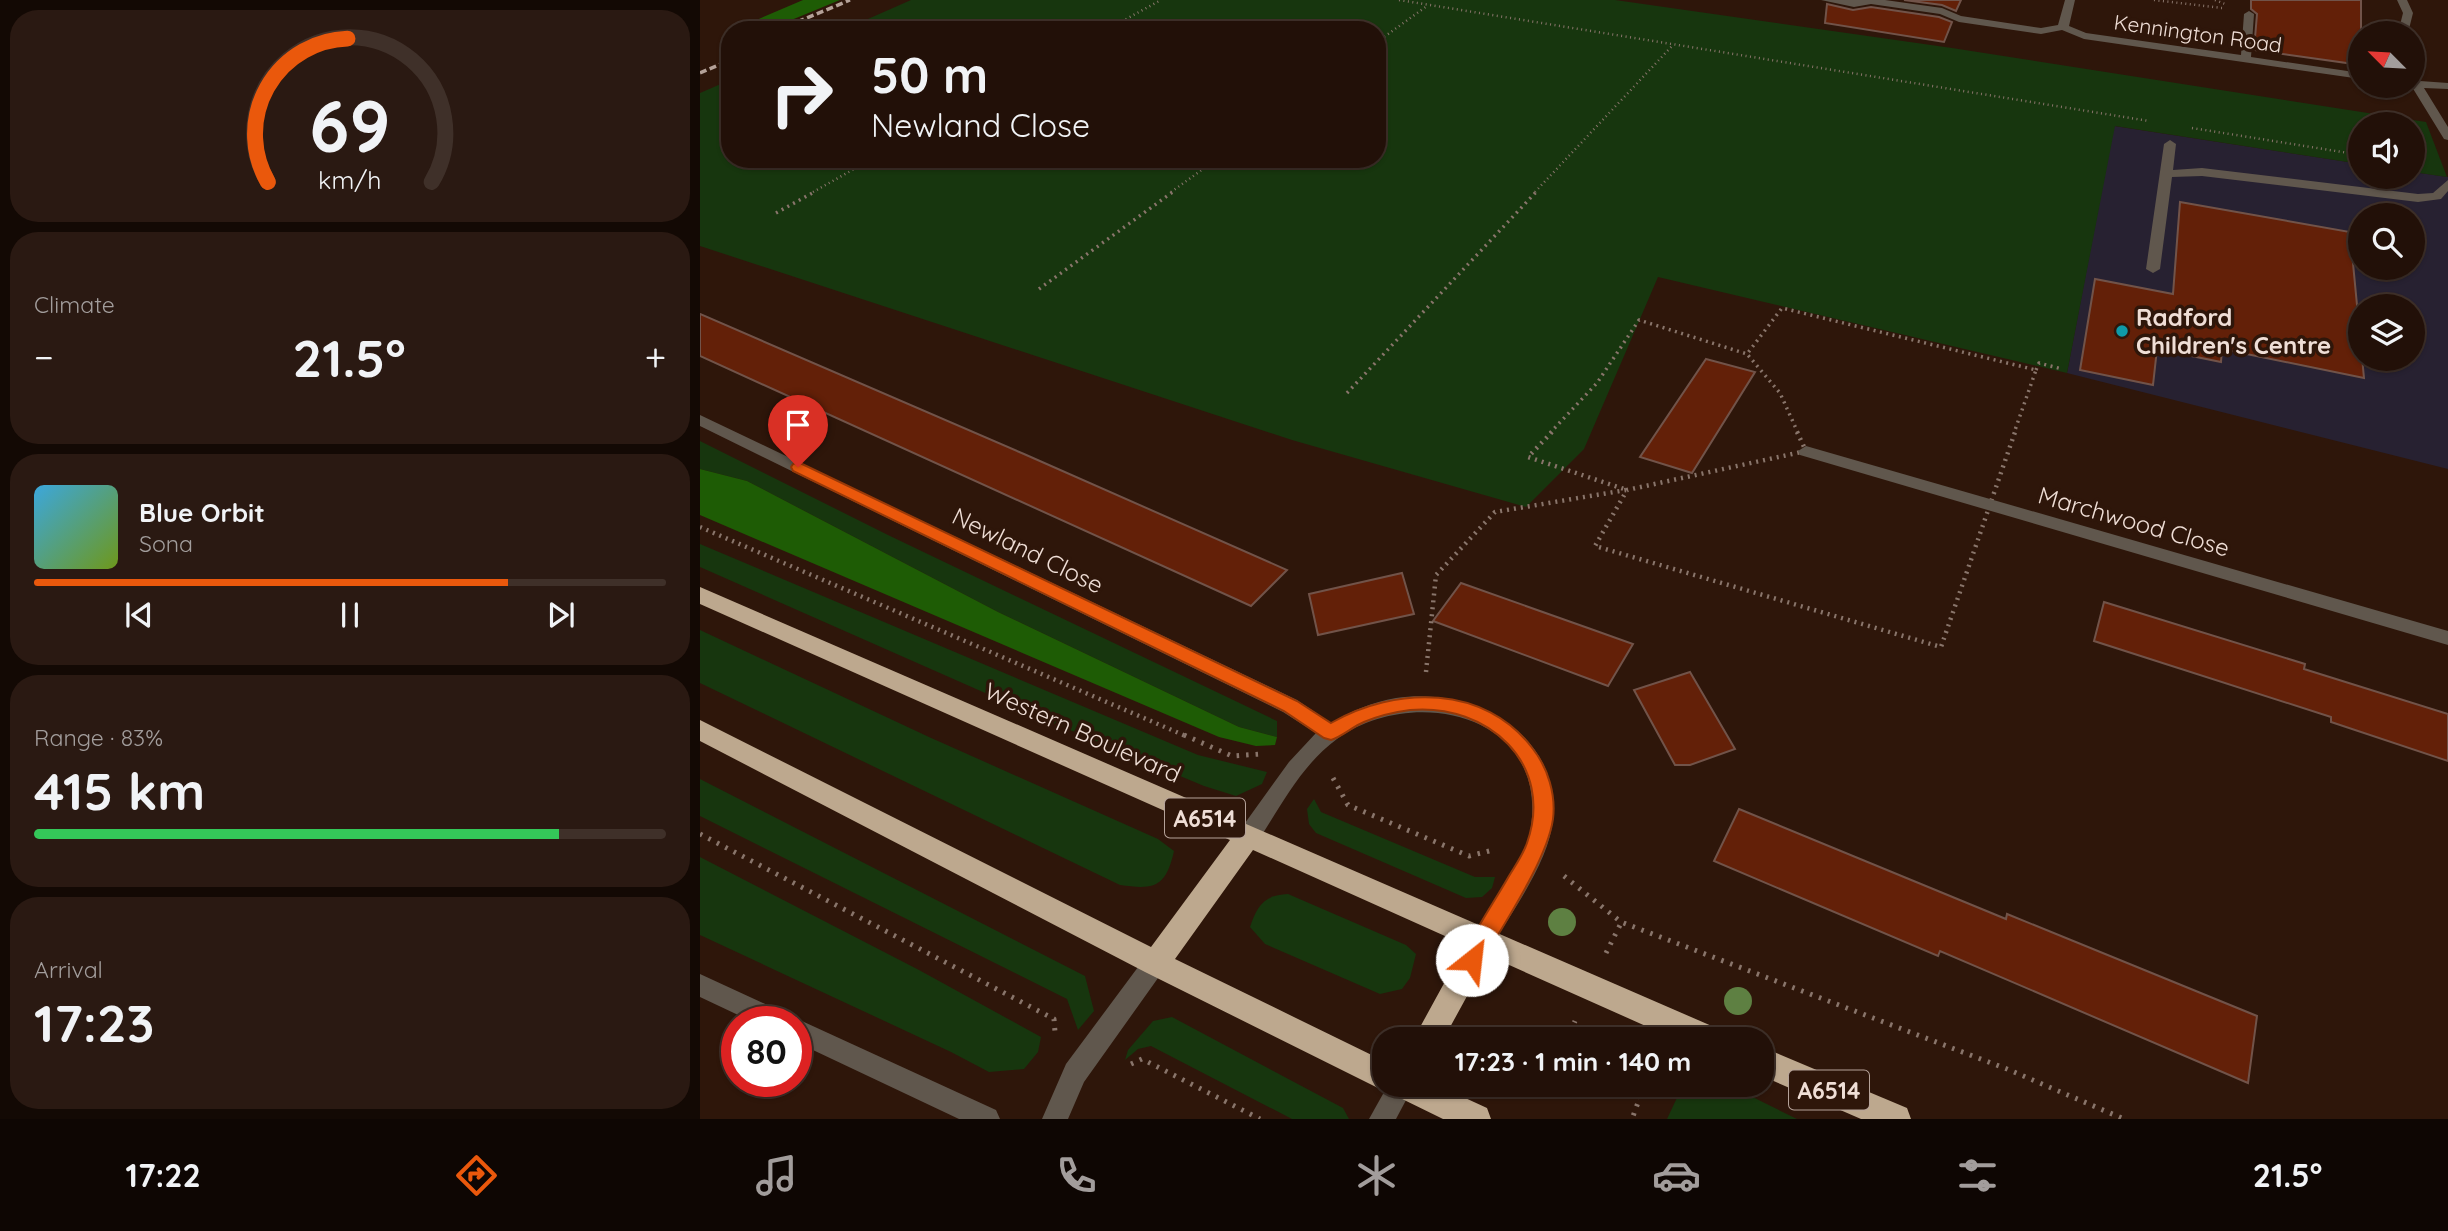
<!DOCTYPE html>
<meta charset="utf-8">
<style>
:root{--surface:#221008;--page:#2a1912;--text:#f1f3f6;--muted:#a29d9c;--line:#3f3029;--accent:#ea580c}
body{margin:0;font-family:Quicksand,sans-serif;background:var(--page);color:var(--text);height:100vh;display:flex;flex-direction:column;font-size:26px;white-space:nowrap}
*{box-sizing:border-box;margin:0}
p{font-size:23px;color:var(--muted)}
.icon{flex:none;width:38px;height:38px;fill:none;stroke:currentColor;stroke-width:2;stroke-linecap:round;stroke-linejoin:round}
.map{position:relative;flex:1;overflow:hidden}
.sheet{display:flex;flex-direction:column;gap:10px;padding:10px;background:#130904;width:700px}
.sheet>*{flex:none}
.guide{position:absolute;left:21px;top:21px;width:665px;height:147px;border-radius:28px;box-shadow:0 2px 5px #0004,0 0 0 2px var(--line);background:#221008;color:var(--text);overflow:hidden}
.needle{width:46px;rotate:294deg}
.controls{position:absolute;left:1648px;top:21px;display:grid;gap:14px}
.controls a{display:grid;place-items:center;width:77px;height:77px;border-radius:50%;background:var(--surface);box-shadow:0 2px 5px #0004,0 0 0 2px var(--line);font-size:35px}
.speed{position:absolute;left:21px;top:1006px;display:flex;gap:14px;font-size:35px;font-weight:700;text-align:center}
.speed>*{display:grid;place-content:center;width:91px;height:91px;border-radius:50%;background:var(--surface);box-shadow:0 2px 5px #0004,0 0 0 2px var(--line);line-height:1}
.speed .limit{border:10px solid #d22;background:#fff;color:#111}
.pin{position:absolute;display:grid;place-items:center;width:60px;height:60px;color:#fff;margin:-72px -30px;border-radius:50% 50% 50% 0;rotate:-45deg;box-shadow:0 0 7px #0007}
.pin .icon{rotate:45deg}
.me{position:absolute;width:77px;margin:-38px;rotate:29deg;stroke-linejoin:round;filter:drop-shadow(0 0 5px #0008)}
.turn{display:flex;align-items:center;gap:24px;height:147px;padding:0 35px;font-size:32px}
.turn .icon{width:91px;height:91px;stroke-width:2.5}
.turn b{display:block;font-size:49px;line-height:60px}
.big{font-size:52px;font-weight:700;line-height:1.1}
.sheet .card{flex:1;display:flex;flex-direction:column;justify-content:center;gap:10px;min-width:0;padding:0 24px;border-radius:28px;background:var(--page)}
.sheet .dial{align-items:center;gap:0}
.dial svg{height:182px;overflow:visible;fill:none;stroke:var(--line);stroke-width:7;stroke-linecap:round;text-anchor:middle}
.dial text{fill:var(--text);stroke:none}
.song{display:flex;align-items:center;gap:21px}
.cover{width:84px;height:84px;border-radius:10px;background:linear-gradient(135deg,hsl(200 70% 55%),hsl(80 70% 35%))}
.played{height:7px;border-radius:4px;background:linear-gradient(90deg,var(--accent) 75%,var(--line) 75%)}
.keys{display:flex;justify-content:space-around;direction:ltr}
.heat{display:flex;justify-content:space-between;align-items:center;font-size:38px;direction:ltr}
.charge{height:10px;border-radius:5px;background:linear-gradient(90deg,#34c759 83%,var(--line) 0)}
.trip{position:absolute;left:672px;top:1027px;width:402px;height:70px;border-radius:28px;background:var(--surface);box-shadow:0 2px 5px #0004,0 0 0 2px var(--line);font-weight:700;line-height:70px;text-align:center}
.tab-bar{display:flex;height:112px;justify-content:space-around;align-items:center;background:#0e0603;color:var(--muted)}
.tab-bar .icon{width:49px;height:49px}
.tab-bar .on{color:var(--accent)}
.tab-bar b{font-size:32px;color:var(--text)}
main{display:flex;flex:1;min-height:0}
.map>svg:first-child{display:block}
</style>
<main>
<section class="sheet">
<div class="card dial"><svg viewBox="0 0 100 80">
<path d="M14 69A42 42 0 1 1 86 69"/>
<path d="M14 69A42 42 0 0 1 49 6" stroke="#ea580c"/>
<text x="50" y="56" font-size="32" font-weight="700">69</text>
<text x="50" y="72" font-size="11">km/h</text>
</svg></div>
<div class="card"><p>Climate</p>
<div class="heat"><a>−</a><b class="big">21.5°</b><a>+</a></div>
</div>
<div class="card">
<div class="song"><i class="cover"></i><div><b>Blue Orbit</b><p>Sona</p></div></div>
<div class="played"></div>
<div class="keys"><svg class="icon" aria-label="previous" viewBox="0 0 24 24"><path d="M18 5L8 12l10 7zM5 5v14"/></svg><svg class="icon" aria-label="pause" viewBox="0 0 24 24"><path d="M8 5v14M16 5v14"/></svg><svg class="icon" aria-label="next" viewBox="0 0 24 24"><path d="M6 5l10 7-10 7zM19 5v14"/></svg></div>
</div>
<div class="card"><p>Range · 83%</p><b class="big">415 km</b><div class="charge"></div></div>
<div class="card"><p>Arrival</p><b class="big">17:23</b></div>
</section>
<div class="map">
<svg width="1748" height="1119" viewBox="0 0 1748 1119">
<rect width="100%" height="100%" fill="#2e160a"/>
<!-- education -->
<path fill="#272131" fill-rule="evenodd" d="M1414 126 1661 164V177H1713V172L1748 177V469L1367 373ZM1661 215H1713V268H1661ZM1661 306H1713V359H1661Z"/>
<!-- green -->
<g fill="#17360e">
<polygon points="211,0 915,0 1252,48 1726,122 1747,177 1713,172 1713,124 1661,124 1661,164 1415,126 1367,373 958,277 884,449 826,507 592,440 0,246 0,93 30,80 30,159 677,159 677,30 143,30"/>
<polygon points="0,441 188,535 577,721 577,737 539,727 298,612 47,481 0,469"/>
<polygon points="0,544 498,755 567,772 562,784 536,796 504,786 353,723 0,567"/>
<path d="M0 630 229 737 458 839 474 851C466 887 455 890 420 885L0 683Z"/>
<polygon points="0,779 385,976 394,1011 378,1030 367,999 0,816"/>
<polygon points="614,799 621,812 775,877 795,877 792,888 782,897 766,898 616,833 609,824 607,809"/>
<polygon points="0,857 219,970 341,1037 338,1052 324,1069 289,1072 251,1052 0,935"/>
<path d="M588 894 706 945 716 954 710 978 702 989 680 994 565 944 550 927C557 906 564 895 588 894Z"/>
<polygon points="472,1017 643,1108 649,1119 592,1119 451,1046 438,1049 425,1060 428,1050 453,1021"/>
<polygon points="983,1085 1028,1085 1097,1119 967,1119"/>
</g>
<!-- forest -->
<g fill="#1e5c05">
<polygon points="103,0 140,0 67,30 33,30"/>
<polygon points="0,469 47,481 298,612 539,727 577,737 575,745 556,746 519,737 0,515"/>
</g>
<!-- building -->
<g fill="#632008" stroke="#715349" stroke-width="2">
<polygon points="1204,0 1261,0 1256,11 1242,5"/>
<polygon points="1551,0 1661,0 1661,65 1554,50 1557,14 1551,9"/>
<polygon points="1127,4 1153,10 1171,7 1239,17 1252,22 1244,42 1125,23"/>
<polygon points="1480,202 1650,232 1664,378 1522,349 1521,362 1457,349 1453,385 1380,370 1395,279 1473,294"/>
<polygon points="0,314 324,454 587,570 551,606 0,356"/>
<polygon points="1006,359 1055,372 992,473 940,457"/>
<polygon points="702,573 714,614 618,635 609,594"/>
<polygon points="761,583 888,628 933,644 908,686 733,621"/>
<polygon points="1404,602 1605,664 1604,669 1748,714 1748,761 1631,722 1631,717 1394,641"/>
<polygon points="990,672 1035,749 990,765 975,765 934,690"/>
<polygon points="1039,809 1306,919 1307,914 1557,1016 1548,1083 1240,951 1238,956 1014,861"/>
</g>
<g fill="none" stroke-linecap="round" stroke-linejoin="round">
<!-- path-far3 -->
<g stroke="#89756b" stroke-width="2.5" stroke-dasharray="1 3.5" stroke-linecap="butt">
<polyline points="699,0 1449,121"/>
<polyline points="1454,0 1522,8"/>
<polyline points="1515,0 1525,4"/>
<polyline points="406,30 461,0"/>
<polyline points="677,42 727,6"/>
<polyline points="1492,128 1661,155"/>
<polyline points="113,192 172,159"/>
<polyline points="471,192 517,159"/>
<polyline points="835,192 973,45"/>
</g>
<!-- path-far2 -->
<g stroke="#89756b" stroke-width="3.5" stroke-dasharray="2 4.5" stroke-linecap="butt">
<polyline points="76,213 116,191"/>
<polyline points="339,289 474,191"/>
<polyline points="1336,370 1339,363 1362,369"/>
<polyline points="647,393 837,191"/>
<polyline points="850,433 897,383 939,320 1047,354"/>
<polyline points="1098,433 1080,393 1047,354 1082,308 1336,370 1314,433"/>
</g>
<!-- path-far1 -->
<g stroke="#89756b" stroke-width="4.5" stroke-dasharray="2 5" stroke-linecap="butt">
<polyline points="852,432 828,457 927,490"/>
<polyline points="1097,432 1106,451 927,490 895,546 1241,647 1315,432"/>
<polyline points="0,527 488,737"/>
<polyline points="726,672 736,575 795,512 926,490"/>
</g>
<!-- path -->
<g stroke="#89756b" stroke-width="5" stroke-dasharray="2.5 7" stroke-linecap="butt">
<polyline points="484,735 532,756 561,754"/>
<polyline points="633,778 648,805 769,856 793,850"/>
<polyline points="0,834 354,1019 355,1032"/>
<polyline points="864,876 921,922 1307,1069 1424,1119"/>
<polyline points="906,953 921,923"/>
<polyline points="867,1040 875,1021"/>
<polyline points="431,1064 442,1059 560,1119"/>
<polyline points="912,1085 940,1097 932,1119"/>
</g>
<!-- lane -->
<polygon fill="#60574d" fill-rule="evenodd" points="1470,140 1476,144 1473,170 1502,168 1718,194 1733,193 1748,180 1748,191 1741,199 1718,202 1502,176 1472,177 1460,269 1453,273 1446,269 1464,144"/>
<!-- street -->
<g fill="#60574d" fill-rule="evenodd">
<polygon points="1121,0 1185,0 1242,8 1261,16 1341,28 1358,25 1365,0 1375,0 1369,26 1386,33 1541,55 1544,14 1549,11 1554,14 1551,57 1661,73 1661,79 1384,39 1362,30 1341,34 1259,22 1240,14 1171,4 1154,7"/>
<polygon points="1697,0 1707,0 1713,13 1708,33 1698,33 1703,13"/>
<polygon points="1713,76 1720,81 1748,83 1748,89 1724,88 1748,127 1748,140 1744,139 1712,87 1709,86 1713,86"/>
<path d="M0 415 597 700 631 723C652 711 672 702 696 698 772 686 860 733 853 818 850 861 812 911 791 947L783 951 775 947 772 940C789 900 830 863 832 817 839 710 708 687 637 739 601 765 580 808 556 844L548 846 540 844 537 837 540 830 589 762 616 733 583 712 0 426Z"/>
<polygon points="1106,446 1748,631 1748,645 1100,455 1098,451"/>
<polygon points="455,952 463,955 466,963 463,971 384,1082 368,1119 342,1119 366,1064 447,955"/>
<polygon points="0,974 87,1014 90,1021 96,1018 104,1022 296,1110 300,1119 259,1119 96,1042 96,1022 53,1022 0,997"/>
<polygon points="688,1085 714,1085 696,1119 669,1119"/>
</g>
<!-- highway -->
<g fill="#bda88e" fill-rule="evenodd">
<polygon points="0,587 1021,1030 1025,1040 977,1040 789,956 743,1040 713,1040 765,945 553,850 475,959 684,1061 684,1085 737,1085 787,1108 791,1119 743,1119 694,1095 690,1088 684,1091 674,1086 445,972 0,741 0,720 451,947 530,840 0,604"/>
<polygon points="1062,1047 1207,1108 1211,1119 1161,1119 1062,1076"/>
</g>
<!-- rail -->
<g stroke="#b4a198" stroke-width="3.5" stroke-dasharray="7 3.5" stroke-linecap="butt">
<polyline points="78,30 150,0"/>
<polyline points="0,73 30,60"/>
</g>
</g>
<!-- trees -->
<g fill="#5e8042">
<circle cx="862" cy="922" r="14"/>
<circle cx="1038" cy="1001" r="14"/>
</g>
<!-- route -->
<path fill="#ea580c" stroke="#983908" stroke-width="2" d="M98 462 597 701 631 723C696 686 785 684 833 749 848 768 856 795 853 819 847 861 801 928 779 967L772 970 764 967 761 960C774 931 793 904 809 876 815 866 823 855 827 843 855 764 788 703 710 710 695 712 678 716 664 722 652 727 643 736 631 740L624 738 584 711 93 471 91 467 93 464Z"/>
<!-- markers -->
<circle fill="#0f9aa8" stroke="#2e160a" stroke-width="2.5" cx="1422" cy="331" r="7"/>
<g text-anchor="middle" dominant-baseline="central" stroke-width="7" stroke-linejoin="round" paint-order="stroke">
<!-- far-street labels -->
<g font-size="21" fill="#efded6" stroke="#2e160a">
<text transform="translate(1498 33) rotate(8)">Kennington Road</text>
</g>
<!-- shield labels -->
<g fill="#2e160a" stroke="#b5a299" stroke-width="2">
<rect x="465" y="798.5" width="80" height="39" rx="5"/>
<rect x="1089" y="1070.5" width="80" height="39" rx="5"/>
</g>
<g font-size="23" font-weight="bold" fill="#efded6">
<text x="505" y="818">A6514</text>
<text x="1129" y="1090">A6514</text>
</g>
<!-- poi labels -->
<g font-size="24" font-weight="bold" fill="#efded6" stroke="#2e160a" text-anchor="start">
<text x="1436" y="317">Radford<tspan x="1436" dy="28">Children's Centre</tspan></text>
</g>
<!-- street labels -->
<g font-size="24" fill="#efded6" stroke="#2e160a">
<text transform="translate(1434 521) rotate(16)">Marchwood Close</text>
<text transform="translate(328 550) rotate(26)">Newland Close</text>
<text transform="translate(383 732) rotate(24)">Western Boulevard</text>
</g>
</g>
</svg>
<div class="controls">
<a><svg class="needle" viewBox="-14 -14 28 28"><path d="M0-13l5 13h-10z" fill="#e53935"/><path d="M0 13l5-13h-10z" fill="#a29d9c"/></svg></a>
<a><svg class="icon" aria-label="sound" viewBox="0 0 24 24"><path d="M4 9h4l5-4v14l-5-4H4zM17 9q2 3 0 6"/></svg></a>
<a><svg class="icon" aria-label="search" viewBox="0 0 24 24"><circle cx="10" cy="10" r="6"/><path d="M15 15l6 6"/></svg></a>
<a><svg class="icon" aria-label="layers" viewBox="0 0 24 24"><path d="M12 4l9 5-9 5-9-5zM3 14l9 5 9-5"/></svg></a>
</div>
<div class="speed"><div class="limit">80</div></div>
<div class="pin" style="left:98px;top:467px;background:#d93025"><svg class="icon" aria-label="arrive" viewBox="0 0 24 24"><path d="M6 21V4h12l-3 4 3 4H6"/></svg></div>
<svg class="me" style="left:772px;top:960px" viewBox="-20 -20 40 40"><circle r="19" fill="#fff"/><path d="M0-13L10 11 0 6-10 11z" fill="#ea580c"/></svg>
<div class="trip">17:23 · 1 min · 140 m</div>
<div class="guide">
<div class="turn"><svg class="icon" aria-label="right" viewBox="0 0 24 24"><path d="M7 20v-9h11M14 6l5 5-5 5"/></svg><div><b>50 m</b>Newland Close</div></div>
</div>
</div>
</main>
<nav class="tab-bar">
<b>17:22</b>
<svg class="icon on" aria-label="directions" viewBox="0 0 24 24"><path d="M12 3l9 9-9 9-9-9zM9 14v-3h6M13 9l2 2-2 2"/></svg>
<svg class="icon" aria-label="music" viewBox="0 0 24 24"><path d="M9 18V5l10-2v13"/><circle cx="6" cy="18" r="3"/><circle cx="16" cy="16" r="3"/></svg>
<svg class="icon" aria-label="phone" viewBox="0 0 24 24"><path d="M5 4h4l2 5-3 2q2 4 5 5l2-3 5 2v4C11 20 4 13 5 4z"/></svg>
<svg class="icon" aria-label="climate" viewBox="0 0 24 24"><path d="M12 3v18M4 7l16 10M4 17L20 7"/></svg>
<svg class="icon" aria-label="car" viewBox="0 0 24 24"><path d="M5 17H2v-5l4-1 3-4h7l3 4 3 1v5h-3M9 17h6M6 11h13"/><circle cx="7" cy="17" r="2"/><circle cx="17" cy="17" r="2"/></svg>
<svg class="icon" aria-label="filters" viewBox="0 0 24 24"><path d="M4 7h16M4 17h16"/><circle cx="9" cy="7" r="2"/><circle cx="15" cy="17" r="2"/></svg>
<b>21.5°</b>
</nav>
